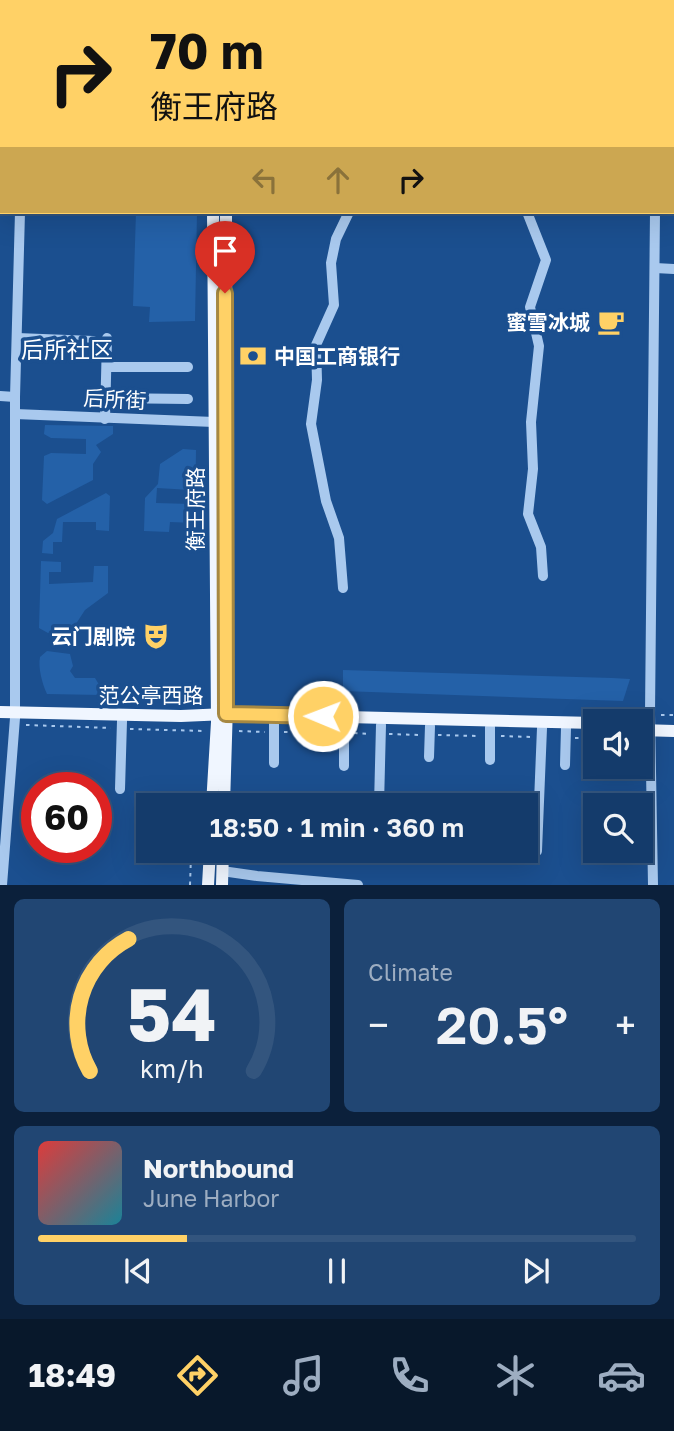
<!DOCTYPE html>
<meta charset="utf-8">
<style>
:root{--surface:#143b6b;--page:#214673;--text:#f1f3f6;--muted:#9dadc1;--line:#33557e;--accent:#ffd166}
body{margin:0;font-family:"Golos Text","Noto Sans SC",sans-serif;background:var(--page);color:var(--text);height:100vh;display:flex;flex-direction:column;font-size:26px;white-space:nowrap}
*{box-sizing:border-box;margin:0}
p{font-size:23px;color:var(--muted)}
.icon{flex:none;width:38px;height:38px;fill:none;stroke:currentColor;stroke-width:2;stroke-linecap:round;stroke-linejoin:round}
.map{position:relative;height:885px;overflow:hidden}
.panel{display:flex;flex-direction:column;gap:14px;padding:14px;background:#0b203b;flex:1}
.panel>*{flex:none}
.hud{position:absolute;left:0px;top:0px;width:676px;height:214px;box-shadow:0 7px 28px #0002,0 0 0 2px var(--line);background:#ffd166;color:#111;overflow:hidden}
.fabs{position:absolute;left:583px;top:709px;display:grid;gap:14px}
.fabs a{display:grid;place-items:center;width:70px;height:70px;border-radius:0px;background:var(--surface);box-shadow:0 7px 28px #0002,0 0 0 2px var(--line);font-size:35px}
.speed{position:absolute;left:21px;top:772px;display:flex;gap:14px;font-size:35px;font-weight:700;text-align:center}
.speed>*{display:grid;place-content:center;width:91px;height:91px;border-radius:50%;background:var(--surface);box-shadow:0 7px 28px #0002,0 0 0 2px var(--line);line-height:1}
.speed .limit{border:10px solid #d22;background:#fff;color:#111}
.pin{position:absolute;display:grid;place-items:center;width:60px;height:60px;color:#fff;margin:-72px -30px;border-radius:50% 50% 50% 0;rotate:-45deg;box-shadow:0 0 7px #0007}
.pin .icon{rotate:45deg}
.me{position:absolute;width:77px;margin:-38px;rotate:271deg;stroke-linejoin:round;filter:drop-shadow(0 0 5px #0008)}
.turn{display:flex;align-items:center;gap:24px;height:147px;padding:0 35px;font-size:32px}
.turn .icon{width:91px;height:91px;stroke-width:2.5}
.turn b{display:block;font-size:49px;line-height:60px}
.lanes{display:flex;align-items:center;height:66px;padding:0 35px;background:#0003;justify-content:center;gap:35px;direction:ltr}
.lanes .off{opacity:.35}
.big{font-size:52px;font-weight:600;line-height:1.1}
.panel .widget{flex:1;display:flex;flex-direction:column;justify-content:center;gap:10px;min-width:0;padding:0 24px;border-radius:10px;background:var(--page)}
.panel .dial{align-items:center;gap:0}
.dial svg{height:182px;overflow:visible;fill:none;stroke:var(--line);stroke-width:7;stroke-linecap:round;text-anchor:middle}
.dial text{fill:var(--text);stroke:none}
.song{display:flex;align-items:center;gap:21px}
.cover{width:84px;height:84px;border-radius:10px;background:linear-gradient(135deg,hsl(0 70% 55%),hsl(190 70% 35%))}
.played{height:7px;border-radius:4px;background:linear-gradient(90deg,var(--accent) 25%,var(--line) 25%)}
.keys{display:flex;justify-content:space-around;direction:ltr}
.heat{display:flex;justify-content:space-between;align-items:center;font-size:38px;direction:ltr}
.panel .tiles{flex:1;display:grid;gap:14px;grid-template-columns:1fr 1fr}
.widget:last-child{grid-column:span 2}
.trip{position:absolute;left:136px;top:793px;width:402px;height:70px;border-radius:0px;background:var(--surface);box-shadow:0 7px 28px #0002,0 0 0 2px var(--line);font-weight:600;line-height:70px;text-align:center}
.dock{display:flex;height:112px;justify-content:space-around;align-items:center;background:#08182b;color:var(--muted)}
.dock .icon{width:49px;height:49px}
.dock .current{color:var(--accent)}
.dock b{font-size:32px;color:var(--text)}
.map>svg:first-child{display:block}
</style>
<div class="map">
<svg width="674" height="885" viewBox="0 0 674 885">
<rect width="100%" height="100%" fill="#1b4f8f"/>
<!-- green -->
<g fill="#2461a8" fill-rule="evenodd">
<polygon points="136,212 197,212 195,321 149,322 150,307 133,306"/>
<polygon points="45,425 113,426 113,434 96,445 101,452 93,464 93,480 47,504 42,500 44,456 51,453 86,454 86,439 51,438 44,434"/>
<path d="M183 449 196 450 195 523 170 522 169 532 144 531 145 498 158 484 160 464ZM157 488 191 490V504L156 503Z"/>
<polygon points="106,493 110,496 109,531 96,530 96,522 63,522 62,542 53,542 53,554 42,553 43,541 53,533 57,519"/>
<polygon points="41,561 61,562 61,572 49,572 49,584 93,582 94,566 108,566 108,593 85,610 70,633 48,633 39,628"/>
<path d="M47 651 70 654 73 666 70 671 75 678H95L101 688V695L47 694C42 683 38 668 40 657Z"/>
<polygon points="343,670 612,678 630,679 623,701 343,691"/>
</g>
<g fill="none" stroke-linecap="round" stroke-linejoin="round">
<!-- path -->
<g stroke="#a9c9ee" stroke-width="2" stroke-dasharray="3.5 5" stroke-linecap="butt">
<polyline points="602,713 638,714"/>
<polyline points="661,715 674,715"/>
<polyline points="26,725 111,728"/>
<polyline points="130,729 205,731"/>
<polyline points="239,731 265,732"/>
<polyline points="284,732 335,733"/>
<polyline points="354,733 370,734"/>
<polyline points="389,734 419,735"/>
<polyline points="438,735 478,736"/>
<polyline points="501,736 531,737"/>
<polyline points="575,738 595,738"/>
<polyline points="190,885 191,856 194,850"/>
</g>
<!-- minor -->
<g stroke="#a9c9ee" stroke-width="10">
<polyline points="12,2 17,0"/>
<polyline points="482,2 482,0"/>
<polyline points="623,2 623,0"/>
<polyline points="658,2 658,0"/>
<polyline points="0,5 2,5"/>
<polyline points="0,175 2,175"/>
<polyline points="527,212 546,260 530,307 539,346 531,422 533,469 528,514 541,547 543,576"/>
<polyline points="655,268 674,269"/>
<polyline points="17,338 93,341"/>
<polyline points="107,367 188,367"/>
<polyline points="0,396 15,397"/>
<polyline points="106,398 188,399"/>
<polyline points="15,414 214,422"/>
<polyline points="105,419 107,338"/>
<polyline points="343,588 339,538 326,501 311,424 317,380 316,345 334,305 331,263 336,239 349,212"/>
<polyline points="429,757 430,726"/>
<polyline points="490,760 490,727"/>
<polyline points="274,763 274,723"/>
<polyline points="565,765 566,728"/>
<polyline points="344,766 344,724"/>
<polyline points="120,789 122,721"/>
<polyline points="379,805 381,725"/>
<polyline points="537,851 542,728"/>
<polyline points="377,852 377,850"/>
<polyline points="222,871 257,876 358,885"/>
<polyline points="2,885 15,718 15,397 20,212"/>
<polyline points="653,885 650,714 655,212"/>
</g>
<!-- major -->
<g stroke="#f0f6ff" stroke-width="12">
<polyline points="210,0 210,2"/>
<polyline points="223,0 223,2"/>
<polyline points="0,712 181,716 226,714 595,723"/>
<polyline points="640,730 674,731"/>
<polyline points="212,805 217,722 213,212"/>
<polyline points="224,805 227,705 226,212"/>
<polyline points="208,885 210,850"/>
<polyline points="222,885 223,850"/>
</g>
</g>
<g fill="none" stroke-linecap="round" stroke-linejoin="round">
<defs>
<polyline id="route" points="225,293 226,714 323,716"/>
</defs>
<!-- route casing -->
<use href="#route" stroke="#a68842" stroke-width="18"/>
<!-- route -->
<use href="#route" stroke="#ffd166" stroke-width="12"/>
</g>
<!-- icons -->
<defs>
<symbol id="cafe-bare" viewBox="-9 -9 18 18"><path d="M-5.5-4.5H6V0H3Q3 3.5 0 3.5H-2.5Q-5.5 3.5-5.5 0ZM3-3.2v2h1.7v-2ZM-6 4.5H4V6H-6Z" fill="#ffd166" stroke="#1b4f8f" stroke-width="2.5" paint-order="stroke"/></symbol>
<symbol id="bank-bare" viewBox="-9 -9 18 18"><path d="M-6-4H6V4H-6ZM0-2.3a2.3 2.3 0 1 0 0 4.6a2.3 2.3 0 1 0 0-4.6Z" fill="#ffd166" stroke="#1b4f8f" stroke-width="2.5" paint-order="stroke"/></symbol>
<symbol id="theatre-bare" viewBox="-9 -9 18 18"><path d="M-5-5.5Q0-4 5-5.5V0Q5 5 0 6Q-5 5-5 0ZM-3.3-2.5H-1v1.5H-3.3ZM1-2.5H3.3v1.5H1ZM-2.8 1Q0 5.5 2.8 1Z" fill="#ffd166" stroke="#1b4f8f" stroke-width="2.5" paint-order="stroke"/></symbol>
</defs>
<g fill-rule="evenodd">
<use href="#cafe-bare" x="592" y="303" width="38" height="38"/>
<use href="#bank-bare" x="234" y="337" width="38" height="38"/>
<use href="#theatre-bare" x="137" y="617" width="38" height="38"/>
</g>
<g text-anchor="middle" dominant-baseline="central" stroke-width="7" stroke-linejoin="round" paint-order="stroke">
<!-- poi labels -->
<g font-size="21" font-weight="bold" fill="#fff" stroke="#1b4f8f" text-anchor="end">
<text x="590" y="322">蜜雪冰城</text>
<text x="274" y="356" text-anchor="start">中国工商银行</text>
<text x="135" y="636">云门剧院</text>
</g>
<!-- street labels -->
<g font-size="21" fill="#fff" stroke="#1b4f8f">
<text transform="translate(115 399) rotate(3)">后所街</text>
<text transform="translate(195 509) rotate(-90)">衡王府路</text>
<text x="151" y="695">范公亭西路</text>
</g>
<!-- neighbourhood labels -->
<g font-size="23" fill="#fff" stroke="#1b4f8f">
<text x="67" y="349">后所社区</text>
</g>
</g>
</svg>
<div class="fabs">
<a><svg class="icon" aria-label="sound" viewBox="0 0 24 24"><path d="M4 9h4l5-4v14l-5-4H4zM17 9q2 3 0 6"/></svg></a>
<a><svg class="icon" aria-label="search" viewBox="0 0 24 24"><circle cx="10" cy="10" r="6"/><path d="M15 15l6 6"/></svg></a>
</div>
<div class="speed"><div class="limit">60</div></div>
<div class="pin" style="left:225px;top:293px;background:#d93025"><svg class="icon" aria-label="arrive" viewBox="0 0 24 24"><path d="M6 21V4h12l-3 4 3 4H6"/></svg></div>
<svg class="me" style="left:323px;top:716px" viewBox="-20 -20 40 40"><circle r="17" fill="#ffd166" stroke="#fff" stroke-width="3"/><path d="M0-11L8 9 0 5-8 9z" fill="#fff"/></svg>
<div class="trip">18:50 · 1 min · 360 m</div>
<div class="hud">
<div class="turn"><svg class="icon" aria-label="right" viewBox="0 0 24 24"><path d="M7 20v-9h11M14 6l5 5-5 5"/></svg><div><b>70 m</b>衡王府路</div></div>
<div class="lanes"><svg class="icon off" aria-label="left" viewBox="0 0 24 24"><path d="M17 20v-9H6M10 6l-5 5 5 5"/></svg><svg class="icon off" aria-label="ahead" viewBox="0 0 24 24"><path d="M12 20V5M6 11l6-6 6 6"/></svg><svg class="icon" aria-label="right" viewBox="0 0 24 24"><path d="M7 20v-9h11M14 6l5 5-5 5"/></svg></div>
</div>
</div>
<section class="panel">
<div class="tiles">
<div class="widget dial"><svg viewBox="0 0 100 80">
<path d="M14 69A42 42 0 1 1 86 69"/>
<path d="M14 69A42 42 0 0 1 31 11" stroke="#ffd166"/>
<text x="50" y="56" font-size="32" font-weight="700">54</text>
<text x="50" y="72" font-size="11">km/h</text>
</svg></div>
<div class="widget"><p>Climate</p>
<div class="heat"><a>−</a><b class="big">20.5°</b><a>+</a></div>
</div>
<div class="widget">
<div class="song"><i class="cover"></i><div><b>Northbound</b><p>June Harbor</p></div></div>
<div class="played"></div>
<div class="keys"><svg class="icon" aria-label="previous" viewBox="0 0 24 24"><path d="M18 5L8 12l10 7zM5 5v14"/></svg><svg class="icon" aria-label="pause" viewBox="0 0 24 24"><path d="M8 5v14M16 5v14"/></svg><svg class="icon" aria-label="next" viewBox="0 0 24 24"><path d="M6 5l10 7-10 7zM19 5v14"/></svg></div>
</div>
</div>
</section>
<nav class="dock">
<b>18:49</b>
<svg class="icon current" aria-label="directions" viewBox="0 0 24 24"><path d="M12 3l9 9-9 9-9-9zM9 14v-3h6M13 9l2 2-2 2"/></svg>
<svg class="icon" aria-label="music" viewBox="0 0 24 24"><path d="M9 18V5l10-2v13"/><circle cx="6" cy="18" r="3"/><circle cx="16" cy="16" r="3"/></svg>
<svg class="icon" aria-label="phone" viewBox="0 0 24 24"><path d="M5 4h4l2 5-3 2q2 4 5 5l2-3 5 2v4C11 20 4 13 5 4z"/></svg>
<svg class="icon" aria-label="climate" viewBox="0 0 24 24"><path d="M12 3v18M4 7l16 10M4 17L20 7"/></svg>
<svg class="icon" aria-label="car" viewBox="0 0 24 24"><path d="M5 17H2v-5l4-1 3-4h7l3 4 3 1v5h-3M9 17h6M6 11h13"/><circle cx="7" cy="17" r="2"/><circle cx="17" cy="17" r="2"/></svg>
</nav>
